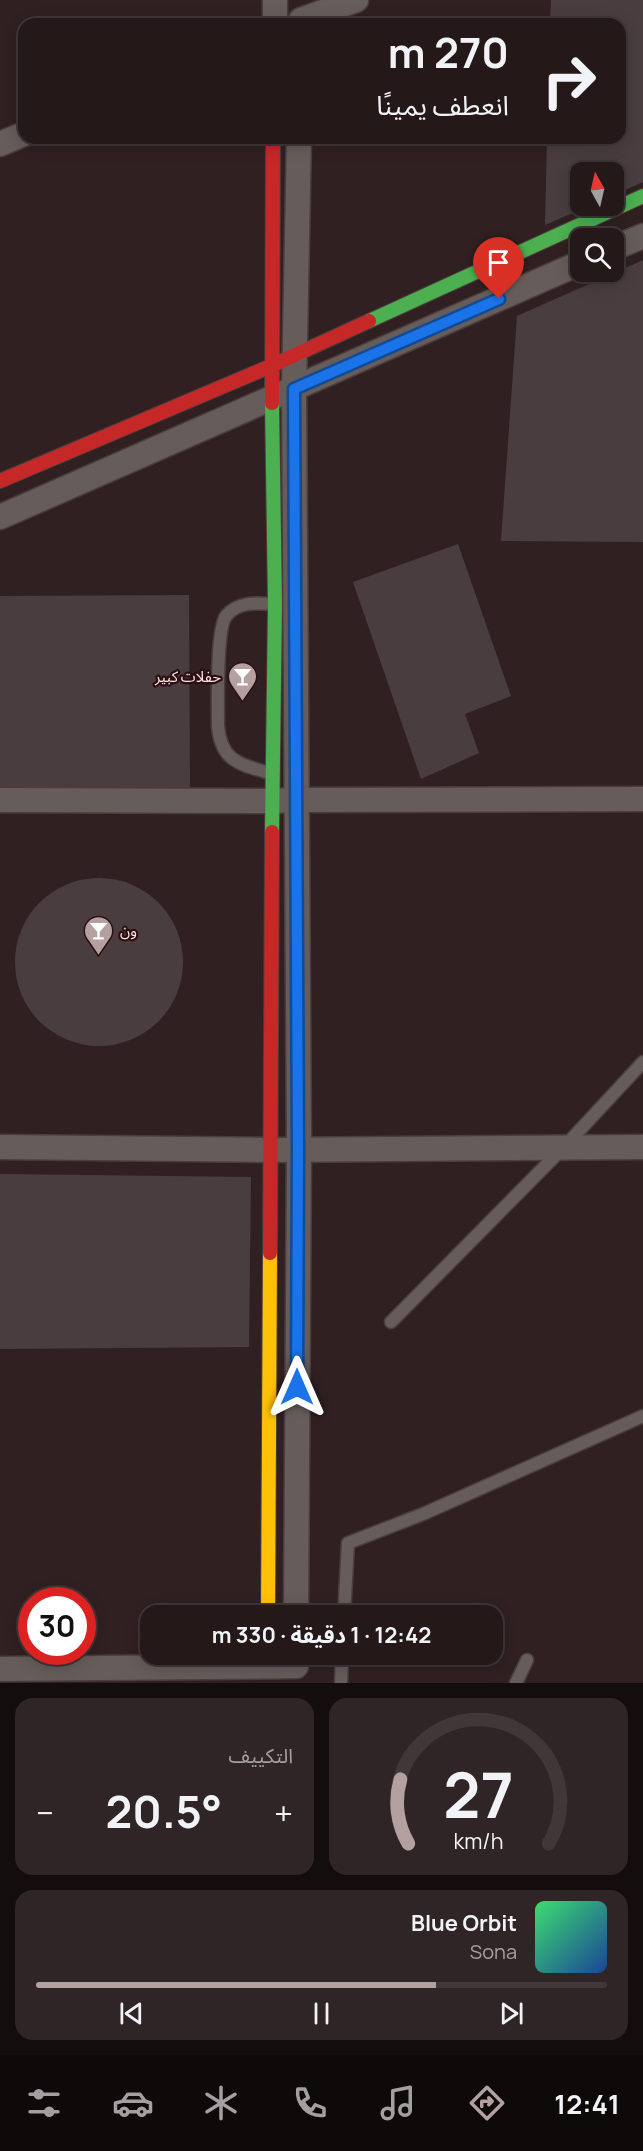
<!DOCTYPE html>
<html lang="ar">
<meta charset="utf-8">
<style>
:root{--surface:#241819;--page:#302526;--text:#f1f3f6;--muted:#a3a0a2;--line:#413738;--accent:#b4a0a0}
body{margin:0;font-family:Manrope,"Noto Sans Arabic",sans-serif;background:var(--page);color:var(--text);direction:rtl;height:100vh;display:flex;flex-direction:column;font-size:22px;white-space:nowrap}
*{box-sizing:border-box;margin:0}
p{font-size:20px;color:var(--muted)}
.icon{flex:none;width:33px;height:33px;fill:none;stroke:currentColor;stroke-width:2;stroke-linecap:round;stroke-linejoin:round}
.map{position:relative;height:1683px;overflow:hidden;direction:ltr}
.drawer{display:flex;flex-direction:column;gap:15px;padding:15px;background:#140d0e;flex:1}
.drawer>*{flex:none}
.hud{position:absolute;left:18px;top:18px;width:608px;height:126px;border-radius:18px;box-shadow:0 3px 15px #0003,0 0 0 2px var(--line);direction:rtl;background:#241819;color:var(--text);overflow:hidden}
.needle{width:39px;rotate:352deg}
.controls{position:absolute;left:570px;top:162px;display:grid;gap:12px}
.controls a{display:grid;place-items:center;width:54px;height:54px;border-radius:12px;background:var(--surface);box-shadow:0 3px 15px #0003,0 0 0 2px var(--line);font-size:30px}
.speed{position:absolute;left:18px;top:1587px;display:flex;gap:12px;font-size:30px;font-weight:700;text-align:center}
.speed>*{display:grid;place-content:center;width:78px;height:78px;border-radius:50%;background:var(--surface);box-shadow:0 3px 15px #0003,0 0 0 2px var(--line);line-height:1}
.speed .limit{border:9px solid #d22;background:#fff;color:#111}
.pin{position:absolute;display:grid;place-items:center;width:51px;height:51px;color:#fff;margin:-62px -26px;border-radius:50% 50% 50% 0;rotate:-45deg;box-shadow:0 0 6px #0007}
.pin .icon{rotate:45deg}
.me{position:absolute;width:66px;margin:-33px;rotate:0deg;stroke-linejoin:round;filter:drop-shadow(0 0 4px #0008)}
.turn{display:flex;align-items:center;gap:21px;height:126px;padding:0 18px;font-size:27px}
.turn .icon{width:78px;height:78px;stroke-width:2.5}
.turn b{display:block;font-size:42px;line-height:51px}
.big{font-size:45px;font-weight:700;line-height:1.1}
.drawer .card{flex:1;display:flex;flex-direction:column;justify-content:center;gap:9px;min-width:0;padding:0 21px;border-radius:18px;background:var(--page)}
.drawer .dial{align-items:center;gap:0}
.dial svg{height:156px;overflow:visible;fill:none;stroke:var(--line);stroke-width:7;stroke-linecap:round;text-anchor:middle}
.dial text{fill:var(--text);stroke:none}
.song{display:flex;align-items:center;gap:18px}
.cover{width:72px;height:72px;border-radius:9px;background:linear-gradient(135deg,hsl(140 70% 55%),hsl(220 70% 35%))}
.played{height:6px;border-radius:3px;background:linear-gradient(90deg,var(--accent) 70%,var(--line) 70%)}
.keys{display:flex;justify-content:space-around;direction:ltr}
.heat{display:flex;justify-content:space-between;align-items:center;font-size:33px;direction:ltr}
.drawer .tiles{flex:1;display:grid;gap:15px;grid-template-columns:1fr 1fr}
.card:last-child{grid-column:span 2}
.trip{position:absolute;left:140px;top:1605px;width:363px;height:60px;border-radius:18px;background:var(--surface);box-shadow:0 3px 15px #0003,0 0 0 2px var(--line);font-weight:700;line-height:60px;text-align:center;direction:rtl}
.menu{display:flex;height:96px;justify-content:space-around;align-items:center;background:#0e0a0a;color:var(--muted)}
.menu .icon{width:42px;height:42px}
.menu .active{color:var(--accent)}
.menu b{font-size:27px;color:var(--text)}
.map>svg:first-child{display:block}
</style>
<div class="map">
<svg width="643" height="1683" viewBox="0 0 643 1683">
<rect width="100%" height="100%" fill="#302021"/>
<!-- building -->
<g fill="#4a3d40">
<polygon points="551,0 643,0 643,182 614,195 614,172 580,172 580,206 589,206 545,225 547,138 620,138 620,24 550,24"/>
<polygon points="643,260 643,542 501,541 517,316"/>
<polygon points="458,544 511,696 465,714 479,753 421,779 353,582"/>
<polygon points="189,595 190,789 0,791 0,596"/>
<circle cx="99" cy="962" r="84"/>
<polygon points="0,1174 251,1177 249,1347 0,1349"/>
</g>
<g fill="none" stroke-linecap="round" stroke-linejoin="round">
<defs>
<g id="lane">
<path d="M269 773C239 764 221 761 218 726 218 705 216 630 226 616 238 601 258 603 274 604"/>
<polyline points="391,1322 565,1146 643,1062"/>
<polyline points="344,1616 348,1543 423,1514 643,1416"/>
<polyline points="341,1683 342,1654"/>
<polyline points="516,1683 527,1660"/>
</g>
<g id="street">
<polyline points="301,20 356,0"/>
<polyline points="275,24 275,0"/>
<polyline points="0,144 24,134"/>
<polyline points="614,248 643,236"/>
<polyline points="0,517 580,263"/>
<polyline points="0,800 272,801 295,800 643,799"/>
<polyline points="0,1147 270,1150 643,1147"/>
<polyline points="296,1616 299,1149 294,389 299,138"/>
<polyline points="0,1669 296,1666"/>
</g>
<g id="fast">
<polyline points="369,321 643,196"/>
<polyline points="272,403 275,604 272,832"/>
</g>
<polyline id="slow" points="268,1616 270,1253"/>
<g id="jam">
<polyline points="272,403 273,138"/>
<polyline points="0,481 271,366 369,321"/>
<polyline points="270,1253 272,832"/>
</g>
</defs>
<!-- lane casing -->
<use href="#lane" stroke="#4b3d3d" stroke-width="15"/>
<!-- street casing -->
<use href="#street" stroke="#4b3d3d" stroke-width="27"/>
<!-- fast casing -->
<use href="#fast" stroke="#4b3d3d" stroke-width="16"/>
<!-- slow casing -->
<use href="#slow" stroke="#4b3d3d" stroke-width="16"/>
<!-- jam casing -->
<use href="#jam" stroke="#4b3d3d" stroke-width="16"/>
<!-- lane -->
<use href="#lane" stroke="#665d5b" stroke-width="12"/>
<!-- street -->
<use href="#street" stroke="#665d5b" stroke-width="24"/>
<!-- fast -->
<use href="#fast" stroke="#4caf50" stroke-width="14"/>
<!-- slow -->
<use href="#slow" stroke="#ffc107" stroke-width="14"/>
<!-- jam -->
<use href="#jam" stroke="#c62828" stroke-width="14"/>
</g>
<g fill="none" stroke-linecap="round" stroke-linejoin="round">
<defs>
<polyline id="route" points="297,1387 298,1149 294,389 499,299"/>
</defs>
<!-- route casing -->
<use href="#route" stroke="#114b97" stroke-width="15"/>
<!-- route -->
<use href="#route" stroke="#1a73e8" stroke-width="10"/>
</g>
<!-- icons -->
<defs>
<symbol id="bar-pin" viewBox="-11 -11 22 30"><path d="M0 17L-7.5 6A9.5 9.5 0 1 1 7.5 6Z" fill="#b4a0a0" stroke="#2d0f12"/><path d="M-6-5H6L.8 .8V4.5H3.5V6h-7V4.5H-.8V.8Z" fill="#fff"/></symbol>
</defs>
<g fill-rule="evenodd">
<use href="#bar-pin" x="226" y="660" width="33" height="45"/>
<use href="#bar-pin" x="82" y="914" width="33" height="45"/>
</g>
<g text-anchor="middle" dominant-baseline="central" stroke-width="4.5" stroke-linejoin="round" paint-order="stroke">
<!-- poi labels -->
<g font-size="15" fill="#fbe5e5" stroke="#2d0f12" text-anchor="end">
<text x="221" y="676">حفلات کبیر</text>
<text x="120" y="930" text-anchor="start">ون</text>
</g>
</g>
</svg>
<div class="controls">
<a><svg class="needle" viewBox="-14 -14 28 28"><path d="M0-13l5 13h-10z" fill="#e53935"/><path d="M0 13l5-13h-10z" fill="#a3a0a2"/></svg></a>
<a><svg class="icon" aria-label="search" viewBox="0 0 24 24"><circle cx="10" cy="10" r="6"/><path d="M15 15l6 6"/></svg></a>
</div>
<div class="speed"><div class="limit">30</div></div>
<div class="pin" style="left:499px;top:299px;background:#d93025"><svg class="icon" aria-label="arrive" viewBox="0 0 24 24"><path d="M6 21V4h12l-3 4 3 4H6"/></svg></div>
<svg class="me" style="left:297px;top:1387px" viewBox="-20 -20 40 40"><path d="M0-17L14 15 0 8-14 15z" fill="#1a73e8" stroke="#fff" stroke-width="4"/></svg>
<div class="trip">12:42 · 1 دقيقة · 330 m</div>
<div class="hud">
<div class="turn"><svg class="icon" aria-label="right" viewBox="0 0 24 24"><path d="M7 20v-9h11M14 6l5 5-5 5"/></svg><div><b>270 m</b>انعطف يمينًا</div></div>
</div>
</div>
<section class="drawer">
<div class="tiles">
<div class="card dial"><svg viewBox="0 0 100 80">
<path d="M14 69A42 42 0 1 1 86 69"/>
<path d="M14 69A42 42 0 0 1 10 36" stroke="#b4a0a0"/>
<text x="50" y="56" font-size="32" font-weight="700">27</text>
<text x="50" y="72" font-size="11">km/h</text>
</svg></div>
<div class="card"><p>التكييف</p>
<div class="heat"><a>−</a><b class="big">20.5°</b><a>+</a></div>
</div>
<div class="card">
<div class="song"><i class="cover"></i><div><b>Blue Orbit</b><p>Sona</p></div></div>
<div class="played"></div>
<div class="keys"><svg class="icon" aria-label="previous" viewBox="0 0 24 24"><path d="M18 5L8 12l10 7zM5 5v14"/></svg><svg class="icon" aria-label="pause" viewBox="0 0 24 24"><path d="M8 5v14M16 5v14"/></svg><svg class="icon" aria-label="next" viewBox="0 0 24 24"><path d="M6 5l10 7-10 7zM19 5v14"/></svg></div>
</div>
</div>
</section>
<nav class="menu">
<b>12:41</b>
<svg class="icon active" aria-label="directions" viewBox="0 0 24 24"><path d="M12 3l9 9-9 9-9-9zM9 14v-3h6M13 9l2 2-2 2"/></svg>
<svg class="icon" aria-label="music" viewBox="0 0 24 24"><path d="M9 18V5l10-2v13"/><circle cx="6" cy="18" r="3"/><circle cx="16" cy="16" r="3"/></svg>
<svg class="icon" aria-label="phone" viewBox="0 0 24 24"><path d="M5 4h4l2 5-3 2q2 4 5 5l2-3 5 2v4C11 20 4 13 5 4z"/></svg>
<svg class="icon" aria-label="climate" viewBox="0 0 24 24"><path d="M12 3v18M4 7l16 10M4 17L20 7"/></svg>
<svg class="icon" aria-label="car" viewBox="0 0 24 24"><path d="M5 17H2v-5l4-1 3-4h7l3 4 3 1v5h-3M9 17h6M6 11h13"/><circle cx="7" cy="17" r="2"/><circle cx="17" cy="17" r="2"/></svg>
<svg class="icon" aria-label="filters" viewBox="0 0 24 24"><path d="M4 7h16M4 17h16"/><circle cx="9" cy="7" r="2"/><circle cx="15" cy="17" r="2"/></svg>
</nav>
